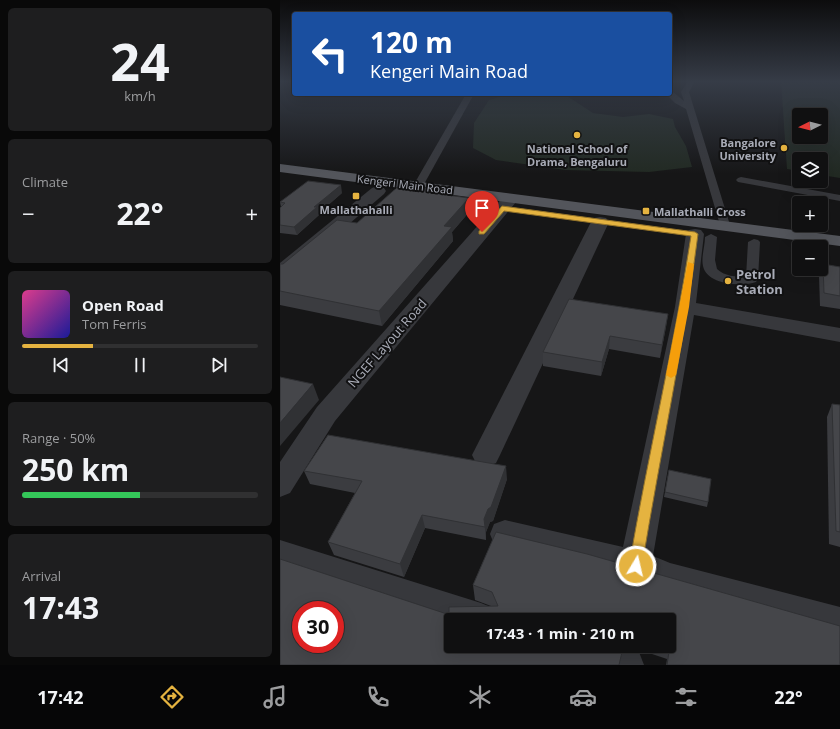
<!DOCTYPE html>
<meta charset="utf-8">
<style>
:root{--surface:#101011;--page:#1e1e1f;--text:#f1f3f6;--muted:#9c9d9f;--line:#303031;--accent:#e5b340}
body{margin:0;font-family:"Open Sans",sans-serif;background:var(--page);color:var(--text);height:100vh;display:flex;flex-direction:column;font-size:15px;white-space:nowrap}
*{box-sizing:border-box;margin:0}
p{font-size:13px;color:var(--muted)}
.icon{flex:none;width:22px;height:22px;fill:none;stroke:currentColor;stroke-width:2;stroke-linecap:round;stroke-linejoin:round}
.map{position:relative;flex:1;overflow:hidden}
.details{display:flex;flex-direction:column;gap:8px;padding:8px;background:#090909;width:280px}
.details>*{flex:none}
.top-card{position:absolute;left:12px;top:12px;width:380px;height:84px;border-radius:4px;box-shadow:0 4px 16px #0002,0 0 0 1px var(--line);background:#1a4fa0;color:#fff;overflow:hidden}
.needle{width:26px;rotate:264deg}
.tools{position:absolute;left:512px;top:108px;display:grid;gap:8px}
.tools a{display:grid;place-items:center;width:36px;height:36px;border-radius:4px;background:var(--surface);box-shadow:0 4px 16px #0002,0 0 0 1px var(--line);font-size:20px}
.speed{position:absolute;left:12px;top:601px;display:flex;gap:8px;font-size:20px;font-weight:700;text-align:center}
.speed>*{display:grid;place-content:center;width:52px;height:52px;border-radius:50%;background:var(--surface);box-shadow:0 4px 16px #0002,0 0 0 1px var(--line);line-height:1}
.speed .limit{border:6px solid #d22;background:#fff;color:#111}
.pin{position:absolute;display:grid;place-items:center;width:34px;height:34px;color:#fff;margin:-41px -17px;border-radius:50% 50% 50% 0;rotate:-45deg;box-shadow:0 0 4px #0007}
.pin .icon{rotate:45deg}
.me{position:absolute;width:44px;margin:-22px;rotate:9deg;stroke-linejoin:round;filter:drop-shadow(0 0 3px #0008)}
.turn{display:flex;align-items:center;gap:14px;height:84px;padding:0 12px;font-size:18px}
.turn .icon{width:52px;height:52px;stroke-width:2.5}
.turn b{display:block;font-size:28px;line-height:34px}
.big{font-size:30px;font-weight:700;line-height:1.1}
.details .widget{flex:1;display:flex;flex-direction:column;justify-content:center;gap:6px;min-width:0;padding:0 14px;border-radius:6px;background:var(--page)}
.details .dial{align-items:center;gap:0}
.dial b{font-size:52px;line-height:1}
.song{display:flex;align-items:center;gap:12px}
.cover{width:48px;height:48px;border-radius:6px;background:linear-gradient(135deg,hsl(330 70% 55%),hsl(240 70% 35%))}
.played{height:4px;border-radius:2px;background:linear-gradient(90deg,var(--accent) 30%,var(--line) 30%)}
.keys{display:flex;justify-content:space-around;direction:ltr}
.heat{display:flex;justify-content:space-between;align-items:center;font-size:22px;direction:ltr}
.charge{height:6px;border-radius:3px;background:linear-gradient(90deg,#34c759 50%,var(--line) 0)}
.trip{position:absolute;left:164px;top:613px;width:232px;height:40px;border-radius:4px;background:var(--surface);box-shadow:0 4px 16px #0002,0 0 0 1px var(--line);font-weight:700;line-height:40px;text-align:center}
.menu{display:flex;height:64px;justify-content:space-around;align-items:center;background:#060607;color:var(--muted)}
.menu .icon{width:28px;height:28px}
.menu .active{color:var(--accent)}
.menu b{font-size:18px;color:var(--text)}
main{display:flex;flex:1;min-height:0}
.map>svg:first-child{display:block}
</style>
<main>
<section class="details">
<div class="widget dial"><b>24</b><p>km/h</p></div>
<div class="widget"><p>Climate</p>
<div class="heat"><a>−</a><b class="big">22°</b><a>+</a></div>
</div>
<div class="widget">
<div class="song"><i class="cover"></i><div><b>Open Road</b><p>Tom Ferris</p></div></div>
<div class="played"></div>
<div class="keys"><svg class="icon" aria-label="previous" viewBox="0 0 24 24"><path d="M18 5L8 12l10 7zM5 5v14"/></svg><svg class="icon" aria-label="pause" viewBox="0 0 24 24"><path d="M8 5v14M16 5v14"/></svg><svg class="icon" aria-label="next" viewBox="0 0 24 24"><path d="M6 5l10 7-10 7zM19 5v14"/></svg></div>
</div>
<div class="widget"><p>Range · 50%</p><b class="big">250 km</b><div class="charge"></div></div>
<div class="widget"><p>Arrival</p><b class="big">17:43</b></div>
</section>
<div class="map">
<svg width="560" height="665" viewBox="0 0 560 665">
<rect width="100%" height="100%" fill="#161617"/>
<!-- green -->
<g fill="#222a23" fill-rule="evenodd">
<path d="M501 81H560V178L541 175V159H519V171L507 169ZM519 115H541V137H519Z"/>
<polygon points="230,94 284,94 313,113 343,117 369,114 393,119 395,127 406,146 412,167 369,172 285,170 216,160 193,148 194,123 209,100"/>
</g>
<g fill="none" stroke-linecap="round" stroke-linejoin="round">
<!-- service -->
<g fill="#37383c" fill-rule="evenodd">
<polygon points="408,81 415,81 409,92 450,225 449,227 445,228 440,225 406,109 395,103 386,94 393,92 404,101 401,92"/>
<polygon points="186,94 194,94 143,186 141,188 135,188 133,186"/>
<polygon points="461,177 560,195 560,201 458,182 456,180 458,178"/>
<path d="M431 234 437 237 435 260 437 269C444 276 456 277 466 277L468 242 474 239 478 240 480 242 478 279 476 282C462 287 427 285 423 266 421 257 425 246 425 237Z"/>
</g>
<!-- minor -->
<g fill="#37383c" fill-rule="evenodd">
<polygon points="98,186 104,188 106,191 104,194 7,277 0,279 0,263 92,188"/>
<polygon points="320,217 326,218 329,222 220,455 216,463 206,466 196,463 192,455 311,222 314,218"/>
<polygon points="415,229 421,230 424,234 416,303 560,328 560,342 414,315 373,556 390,563 560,607 560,641 390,593 355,580 225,548 214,544 210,534 214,524 225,520 343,547 395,307 406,234 409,230"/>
<polygon points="0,540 201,603 213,608 218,620 171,620 171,627 0,570"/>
<polygon points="263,646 344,646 359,652 364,665 284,665 268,659"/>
</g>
<!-- tertiary -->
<polygon fill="#37383c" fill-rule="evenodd" points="230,194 236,196 238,199 236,202 55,421 10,493 0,497 0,462 37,407 224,196"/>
<!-- primary -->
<polygon fill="#53555b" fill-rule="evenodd" points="0,164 560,236 560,246 0,172"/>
</g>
<!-- wall -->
<g fill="#3b3c40" fill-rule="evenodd">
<polygon points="62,193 39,213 39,215 17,235 0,233 0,208 1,207 0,202"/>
<polygon points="164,195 189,198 190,211 172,232 173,241 102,326 0,305 0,264 3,264 77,223"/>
<polygon points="543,264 560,267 560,309 540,306 539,276"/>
<polygon points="388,314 380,358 329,349 321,376 263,366 263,352"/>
<polygon points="552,404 560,405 560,547 549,544 547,417"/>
<polygon points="389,470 428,502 427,507 384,497"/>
<polygon points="24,471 227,479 213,521 210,522 206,532 206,540 145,528 124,577 54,555 48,542 75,493 30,484"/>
<path d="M216 532 307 554 560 626V665H386L387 659 348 646H389V620H171V646H268L284 652H342L340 665H0V559L167 614 169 612V607L211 606 195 600 193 585ZM21 610H55V644H21Z"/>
</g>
<!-- shaded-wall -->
<g fill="#303134">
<polygon points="61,185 62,193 39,213 39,215 17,235 14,227 34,207"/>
<polygon points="163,190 165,203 159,194"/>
<polygon points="189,198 190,211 172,232 173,241 102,326 99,311 164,226"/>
<polygon points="388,314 386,327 380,358 382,345"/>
<polygon points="330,336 329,349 321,376 322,362"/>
<polygon points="33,384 39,400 0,446 0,423"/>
<polygon points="226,466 227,479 213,521 210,522 206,532 206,540 204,519"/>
<polygon points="142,515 145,528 124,577 120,564"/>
</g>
<!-- building -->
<g fill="#45464a" stroke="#303134" fill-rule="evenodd">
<polygon points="28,181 61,185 34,207 37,207 14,227 0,225 0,208 5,203 0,202"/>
<polygon points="121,184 163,190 159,194 189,198 164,226 172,227 99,311 0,291 0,264 3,264 57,220 77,223"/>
<polygon points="543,264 560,267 560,296 544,293"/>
<polygon points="289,299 388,314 382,345 330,336 322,362 263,352"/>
<polygon points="0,377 33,384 0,423"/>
<polygon points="552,404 560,405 560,532 556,531"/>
<polygon points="48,435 226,466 211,507 208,509 204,519 205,527 142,515 120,564 48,542 82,481 24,471"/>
<polygon points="389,470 431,479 428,502 385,492"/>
<path d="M216 532 307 554 560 626V665H387L390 645 389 644V620H171V646H268L284 652H342L339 665H0V559L167 614 169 612V607L218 606 212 592 193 585ZM21 610H55V644H21Z"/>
</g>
<!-- sky -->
<linearGradient id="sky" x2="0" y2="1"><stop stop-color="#0c0c0d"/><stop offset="0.47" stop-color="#363c47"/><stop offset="1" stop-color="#363c47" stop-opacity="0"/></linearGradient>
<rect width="560" height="174" fill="url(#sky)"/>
<!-- route -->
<path fill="#e5b340" stroke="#95742a" d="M222 206 415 232 418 234C404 345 380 455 362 566L361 570 356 572 351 570 349 566C368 455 394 347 411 236L224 211 204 234H199V231Z"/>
<!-- slow -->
<polygon fill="#f59e0b" points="408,262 414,264 409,307 396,375 391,378 386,375"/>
<!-- markers -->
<g fill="#e5b340" stroke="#111112" stroke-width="1.5">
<circle cx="297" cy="135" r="4"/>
<circle cx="504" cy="148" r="4"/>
<rect x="72" y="192" width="8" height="8" rx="2"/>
<rect x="362" y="207" width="8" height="8" rx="2"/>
<circle cx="448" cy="281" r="4"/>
</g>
<g text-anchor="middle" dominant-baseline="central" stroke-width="4" stroke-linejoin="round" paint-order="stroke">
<!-- far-poi labels -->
<g font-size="11" font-weight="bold" fill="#a9acb7" stroke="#111112">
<text x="496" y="142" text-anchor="end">Bangalore<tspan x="496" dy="13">University</tspan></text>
<text x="297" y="148">National School of<tspan x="297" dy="13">Drama, Bengaluru</tspan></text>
<text x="76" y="209">Mallathahalli</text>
<text x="374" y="211" text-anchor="start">Mallathalli Cross</text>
</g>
<!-- far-street labels -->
<g font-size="11" fill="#a9acb7" stroke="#111112">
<text transform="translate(125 184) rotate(7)">Kengeri Main Road</text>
</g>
<!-- poi labels -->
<g font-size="13" font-weight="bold" fill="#a9acb7" stroke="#111112" text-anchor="start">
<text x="456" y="274">Petrol<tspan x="456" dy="15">Station</tspan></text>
</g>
<!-- street labels -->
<g font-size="13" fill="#a9acb7" stroke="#111112">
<text transform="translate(107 343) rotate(-49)">NGEF Layout Road</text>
</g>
</g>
</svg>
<div class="tools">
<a><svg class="needle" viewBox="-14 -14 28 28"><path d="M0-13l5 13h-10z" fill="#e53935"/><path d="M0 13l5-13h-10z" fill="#9c9d9f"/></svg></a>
<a><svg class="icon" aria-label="layers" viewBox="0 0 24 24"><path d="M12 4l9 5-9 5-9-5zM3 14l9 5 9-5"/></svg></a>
<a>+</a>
<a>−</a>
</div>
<div class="speed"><div class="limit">30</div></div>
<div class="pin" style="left:202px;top:232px;background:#d93025"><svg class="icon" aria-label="arrive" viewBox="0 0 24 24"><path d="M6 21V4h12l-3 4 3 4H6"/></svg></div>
<svg class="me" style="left:356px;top:566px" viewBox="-20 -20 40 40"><circle r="17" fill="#e5b340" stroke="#fff" stroke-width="3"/><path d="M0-11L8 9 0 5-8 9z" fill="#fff"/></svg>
<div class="trip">17:43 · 1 min · 210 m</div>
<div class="top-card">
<div class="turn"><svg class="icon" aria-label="left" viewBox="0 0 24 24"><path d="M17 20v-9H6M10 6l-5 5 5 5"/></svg><div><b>120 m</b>Kengeri Main Road</div></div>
</div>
</div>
</main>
<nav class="menu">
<b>17:42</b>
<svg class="icon active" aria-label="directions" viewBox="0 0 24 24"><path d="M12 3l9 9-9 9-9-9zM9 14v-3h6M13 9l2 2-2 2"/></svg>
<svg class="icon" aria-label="music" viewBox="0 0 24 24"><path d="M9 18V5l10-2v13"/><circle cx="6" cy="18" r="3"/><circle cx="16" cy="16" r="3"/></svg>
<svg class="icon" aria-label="phone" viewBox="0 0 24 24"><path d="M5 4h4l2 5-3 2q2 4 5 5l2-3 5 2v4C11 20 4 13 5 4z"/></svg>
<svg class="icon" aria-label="climate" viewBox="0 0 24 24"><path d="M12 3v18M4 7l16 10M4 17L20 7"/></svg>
<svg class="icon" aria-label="car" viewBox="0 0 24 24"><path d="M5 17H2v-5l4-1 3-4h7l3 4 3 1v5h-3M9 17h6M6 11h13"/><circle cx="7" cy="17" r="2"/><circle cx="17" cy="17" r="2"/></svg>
<svg class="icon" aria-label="filters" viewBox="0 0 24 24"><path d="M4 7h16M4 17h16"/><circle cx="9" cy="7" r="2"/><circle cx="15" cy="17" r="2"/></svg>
<b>22°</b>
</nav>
